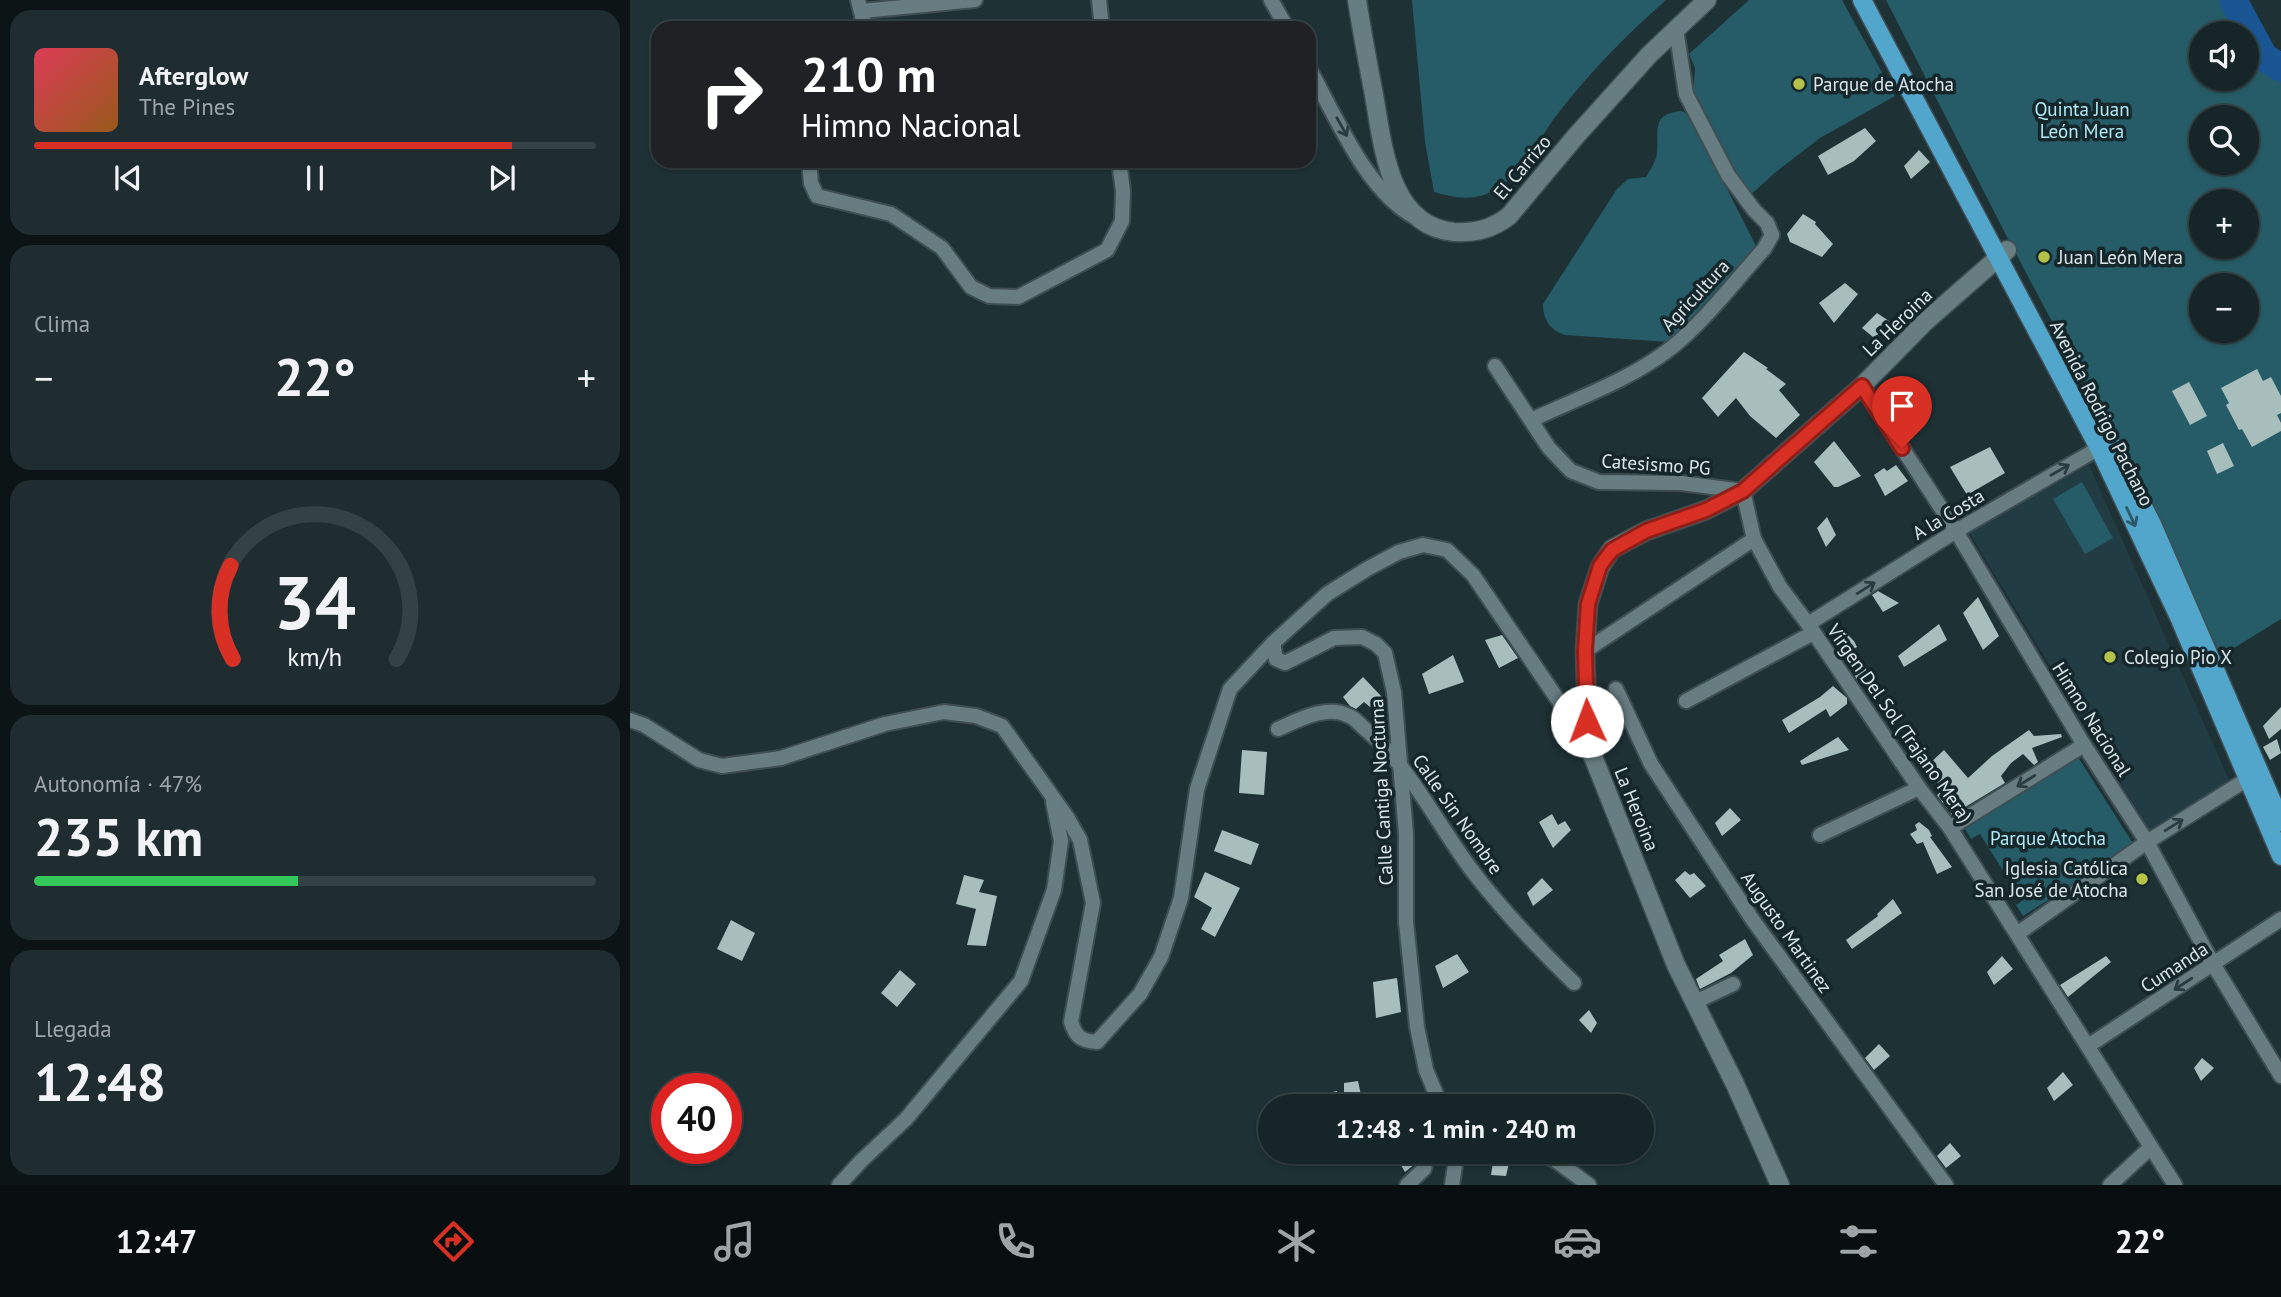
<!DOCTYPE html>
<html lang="es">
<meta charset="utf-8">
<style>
:root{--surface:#162528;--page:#1f2d30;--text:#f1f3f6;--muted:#9ea5a8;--line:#354245;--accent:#d93025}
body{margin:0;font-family:"PT Sans",sans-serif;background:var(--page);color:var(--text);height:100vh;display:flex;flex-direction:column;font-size:26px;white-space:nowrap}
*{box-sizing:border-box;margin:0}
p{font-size:23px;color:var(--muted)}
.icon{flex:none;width:38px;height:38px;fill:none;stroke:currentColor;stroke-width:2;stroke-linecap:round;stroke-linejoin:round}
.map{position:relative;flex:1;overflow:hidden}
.details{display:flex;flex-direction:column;gap:10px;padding:10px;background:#0c1416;width:630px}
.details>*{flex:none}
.top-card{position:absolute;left:21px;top:21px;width:665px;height:147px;border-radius:21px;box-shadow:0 2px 5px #0004,0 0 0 2px var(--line);background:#202124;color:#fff;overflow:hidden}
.buttons{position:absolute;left:1559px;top:21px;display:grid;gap:14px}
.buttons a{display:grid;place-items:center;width:70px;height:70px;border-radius:50%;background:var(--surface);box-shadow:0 2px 5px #0004,0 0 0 2px var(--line);font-size:35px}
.speed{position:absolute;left:21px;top:1073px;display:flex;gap:14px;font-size:35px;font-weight:700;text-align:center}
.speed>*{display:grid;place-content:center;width:91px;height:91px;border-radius:50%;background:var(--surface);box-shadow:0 2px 5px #0004,0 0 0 2px var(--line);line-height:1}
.speed .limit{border:10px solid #d22;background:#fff;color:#111}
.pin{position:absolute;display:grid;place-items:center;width:60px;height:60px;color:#fff;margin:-72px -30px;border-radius:50% 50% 50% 0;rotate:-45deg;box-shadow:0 0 7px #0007}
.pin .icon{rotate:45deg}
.me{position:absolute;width:77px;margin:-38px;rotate:358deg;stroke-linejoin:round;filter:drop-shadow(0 0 5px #0008)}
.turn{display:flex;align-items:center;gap:24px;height:147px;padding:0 35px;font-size:32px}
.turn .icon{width:91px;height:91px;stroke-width:2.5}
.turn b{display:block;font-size:49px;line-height:60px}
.big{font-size:52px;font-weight:700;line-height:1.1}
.details .widget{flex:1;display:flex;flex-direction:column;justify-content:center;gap:10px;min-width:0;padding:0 24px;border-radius:21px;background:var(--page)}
.details .dial{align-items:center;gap:0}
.dial svg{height:182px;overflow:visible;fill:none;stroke:var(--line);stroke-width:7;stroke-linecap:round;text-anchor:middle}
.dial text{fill:var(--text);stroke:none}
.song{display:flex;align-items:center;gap:21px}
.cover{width:84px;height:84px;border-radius:10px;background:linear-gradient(135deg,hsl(350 70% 55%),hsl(30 70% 35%))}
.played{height:7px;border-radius:4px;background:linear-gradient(90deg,var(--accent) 85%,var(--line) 85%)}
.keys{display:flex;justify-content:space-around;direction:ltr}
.heat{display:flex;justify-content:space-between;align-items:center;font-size:38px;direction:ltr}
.charge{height:10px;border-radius:5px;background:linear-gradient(90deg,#34c759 47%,var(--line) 0)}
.trip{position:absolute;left:628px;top:1094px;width:396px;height:70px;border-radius:35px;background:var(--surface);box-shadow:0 2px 5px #0004,0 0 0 2px var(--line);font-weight:700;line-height:70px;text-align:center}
.tab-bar{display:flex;height:112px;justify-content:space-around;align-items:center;background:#090f10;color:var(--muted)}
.tab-bar .icon{width:49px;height:49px}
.tab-bar .active{color:var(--accent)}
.tab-bar b{font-size:32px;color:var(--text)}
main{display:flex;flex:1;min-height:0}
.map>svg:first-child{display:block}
</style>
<main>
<section class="details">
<div class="widget">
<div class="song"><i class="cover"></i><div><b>Afterglow</b><p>The Pines</p></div></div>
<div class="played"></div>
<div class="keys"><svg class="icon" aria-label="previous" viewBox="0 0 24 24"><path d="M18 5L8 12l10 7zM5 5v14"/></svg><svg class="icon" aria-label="pause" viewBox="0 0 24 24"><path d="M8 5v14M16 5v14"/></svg><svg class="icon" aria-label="next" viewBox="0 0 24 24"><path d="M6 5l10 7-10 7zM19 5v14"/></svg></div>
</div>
<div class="widget"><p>Clima</p>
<div class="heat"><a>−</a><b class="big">22°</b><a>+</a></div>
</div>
<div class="widget dial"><svg viewBox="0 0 100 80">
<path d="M14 69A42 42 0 1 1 86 69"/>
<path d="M14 69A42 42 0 0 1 13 28" stroke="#d93025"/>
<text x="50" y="56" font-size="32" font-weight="700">34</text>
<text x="50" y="72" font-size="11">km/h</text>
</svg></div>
<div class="widget"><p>Autonomía · 47%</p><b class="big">235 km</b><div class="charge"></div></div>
<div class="widget"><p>Llegada</p><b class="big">12:48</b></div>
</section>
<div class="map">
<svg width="1651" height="1185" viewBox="0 0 1651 1185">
<rect width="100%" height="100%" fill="#1e3135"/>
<!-- built -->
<polygon fill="#213c43" points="1459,465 1600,782 1520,831 1339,532"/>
<!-- green -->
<g fill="#265c67" fill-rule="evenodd">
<path d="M782 0H1036C995 36 956 76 923 120 905 145 893 173 866 189 846 202 825 198 804 192L795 142Z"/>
<polygon points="1119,0 1212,0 1265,96 1190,138 1147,171 1117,198 1063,96 1065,68 1059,54"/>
<path d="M1256 0H1591L1609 33H1572V79H1617V47L1626 64 1651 80V619L1591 656 1527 519 1376 235ZM1572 117H1617V163H1572ZM1572 201H1617V247H1572ZM1572 285H1617V331H1572Z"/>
<path d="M1051 111 1059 114 1126 246 1040 342 935 335C920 330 913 320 913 304L987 189 998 179 1016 177C1020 170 1027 160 1027 152 1029 130 1021 114 1051 111Z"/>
<polygon points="1452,482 1483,538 1455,554 1423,499"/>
<polygon points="1448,757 1504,845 1393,916 1386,905 1392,901 1350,834 1341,839 1335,829"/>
</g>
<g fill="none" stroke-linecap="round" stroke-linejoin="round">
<!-- river -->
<polyline stroke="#1a5594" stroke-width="28" points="1603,0 1634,57 1651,68"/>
</g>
<!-- building -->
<g fill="#a7bebd">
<polygon points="1235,128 1246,141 1224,161 1198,175 1188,156"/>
<polygon points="1289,150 1300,162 1281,179 1274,166"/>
<polygon points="1173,214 1186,222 1185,224 1203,244 1192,257 1160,242 1157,234"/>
<polygon points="1215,283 1228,294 1204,323 1189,303"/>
<polygon points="1247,313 1265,325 1243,337 1232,328"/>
<polygon points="1114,352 1138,368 1136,369 1156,384 1149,390 1170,415 1146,438 1120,416 1106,398 1088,417 1072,398"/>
<polygon points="1627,369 1633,381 1641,377 1651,396 1651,413 1647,415 1651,423 1651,431 1622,447 1612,429 1609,430 1596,405 1599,403 1591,388"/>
<polygon points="1559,382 1577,416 1560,425 1542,391"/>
<polygon points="1204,441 1231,476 1208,487 1204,487 1184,462"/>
<polygon points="1593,443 1604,466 1587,474 1577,451"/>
<polygon points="1360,447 1375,473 1337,495 1320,467"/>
<polygon points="1266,465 1278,481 1255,496 1244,475 1254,468 1257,471"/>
<polygon points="1197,517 1206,535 1196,547 1187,528"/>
<polygon points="1248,591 1269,603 1253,612 1242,595"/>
<polygon points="1348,597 1369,636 1353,650 1333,613"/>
<polygon points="1309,624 1317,640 1274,667 1268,656"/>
<polygon points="1213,630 1224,641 1227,647 1222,650 1240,675 1228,681 1201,636"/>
<polygon points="872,635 888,658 869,668 855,640"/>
<polygon points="823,655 834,682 799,694 792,674"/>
<polygon points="733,677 752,697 740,707 734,702 726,709 720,706 713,697"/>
<polygon points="1203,686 1217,698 1217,704 1200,717 1196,709 1159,733 1152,720 1190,697"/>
<polygon points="1651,707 1651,729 1639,739 1633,726"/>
<polygon points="1399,730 1404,736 1431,734 1432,737 1402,748 1408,762 1404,765 1393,754 1381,763 1371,776 1375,783 1322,815 1307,795 1312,791 1298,765 1314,750 1338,778 1362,756"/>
<polygon points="1208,737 1219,750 1172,765 1170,761"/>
<polygon points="1647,739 1651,753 1640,760 1633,747"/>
<polygon points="612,750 637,752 634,795 609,793"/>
<polygon points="1100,808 1111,820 1092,836 1085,823"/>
<polygon points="922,814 928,825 935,821 941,830 923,848 909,822"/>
<polygon points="1289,822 1299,830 1302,836 1300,837 1322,867 1307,874 1293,842 1287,844 1280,834 1287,830 1285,825"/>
<polygon points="592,830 629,844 621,865 584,851"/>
<polygon points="1055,871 1060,875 1064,873 1076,886 1060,898 1045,880"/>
<polygon points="575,872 610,888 585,937 571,929 582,908 564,897"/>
<polygon points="334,875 354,880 349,892 367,896 356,946 337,945 346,909 326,904"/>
<polygon points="912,878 923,890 903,906 897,893"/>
<polygon points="1263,899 1272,913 1222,949 1216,940 1248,916 1247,914"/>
<polygon points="101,920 125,933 112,961 87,949"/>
<polygon points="1115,939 1123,955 1101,973 1070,989 1066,979 1093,961 1089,955"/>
<polygon points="827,954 839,972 813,988 805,966"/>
<polygon points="1372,956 1383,969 1364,985 1357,972"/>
<polygon points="1476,956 1481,962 1438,997 1430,985"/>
<polygon points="270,970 286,984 267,1007 251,993"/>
<polygon points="767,978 771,1012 746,1018 743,982"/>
<polygon points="959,1010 967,1023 961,1033 949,1020"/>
<polygon points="1249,1044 1260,1056 1244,1070 1235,1058"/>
<polygon points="1572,1058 1584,1068 1571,1081 1564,1068"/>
<polygon points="1433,1072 1443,1085 1424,1101 1417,1088"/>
<polygon points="728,1081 731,1095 714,1095 714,1083"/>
<polygon points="707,1091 710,1106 663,1106 663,1100"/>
<polygon points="1320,1143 1331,1156 1316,1168 1307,1156"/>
<polygon points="763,1152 782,1152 787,1159 785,1164 775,1172"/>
<polygon points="863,1162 879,1163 876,1176 861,1175"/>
</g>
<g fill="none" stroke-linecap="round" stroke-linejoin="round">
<defs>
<g id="street">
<polyline points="228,0 235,28"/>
<polyline points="469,0 472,28"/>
<polyline points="641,0 657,28"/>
<polyline points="232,11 345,0"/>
<path d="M679 68C705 115 736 190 783 216"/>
<polyline points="179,161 181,183 187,196 261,214 312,248 341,287 359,296 388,297 477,250 492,221 493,191 489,161"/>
<polyline points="865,366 919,448 941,471 969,482 1051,483 1113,491 1124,539 1150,587 1178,624 1289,788 1320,828 1545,1185"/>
<polyline points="1232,386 1326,531 1454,745 1517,842 1583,964 1651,1076"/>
<path d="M901 420C948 398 1000 380 1041 348 1076 320 1104 282 1134 249L1142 235 1137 223 1124 210 1098 175 1056 94 1046 29"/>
<polyline points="1178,624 1326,531 1476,444"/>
<polyline points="643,643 646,659 655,663 704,638 732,637 746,644 755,653 764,692 776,834 776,922 787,1027 796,1070 811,1106"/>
<polyline points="955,651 1124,539"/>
<polyline points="986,689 1021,764 1122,919 1316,1185"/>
<polyline points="1056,701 1183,633"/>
<path d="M0 720 14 725 69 760 92 766 151 758 255 724 314 712 346 716 372 726 437 817 450 840 463 903 441 1022C446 1037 451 1041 467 1042L510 994 531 957 551 898 567 789 600 689 643 643 697 594 737 569 769 552 793 545 817 550 843 575 958 744"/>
<path d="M648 729C668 720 697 704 719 716 725 718 730 725 735 729 783 769 809 829 847 877 877 915 910 950 944 983"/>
<polyline points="1320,828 1454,745"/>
<polyline points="1190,835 1289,788"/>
<polyline points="1387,934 1517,842 1627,773"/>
<polyline points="1063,1003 1103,984"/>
<polyline points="1458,1046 1651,919"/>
<polyline points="904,1152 925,1160 959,1185"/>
<polyline points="209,1185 231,1161 276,1119 391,981 424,890 431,841 423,802"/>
<polyline points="777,1185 794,1169 798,1152"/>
<polyline points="822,1185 827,1152"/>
<polyline points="1480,1185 1520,1148"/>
</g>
<g id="secondary">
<path d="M727 0C732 32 738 64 744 95 753 146 759 226 824 232 846 233 862 229 879 216L946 136 1019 55 1077 0"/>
<polyline points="1150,1185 1105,1084 1046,965 958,744 955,651 958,604 970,567 982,549 1016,531 1076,510 1113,491 1232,386 1296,321 1377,250"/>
</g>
<g id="primary">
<polyline points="1232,0 1469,448 1549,617 1651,856"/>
<polyline points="1472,427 1522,524 1651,822"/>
</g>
</defs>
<!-- street casing -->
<use href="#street" stroke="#3e4e52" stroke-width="18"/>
<!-- secondary casing -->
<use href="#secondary" stroke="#3e4e52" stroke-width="21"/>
<!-- primary casing -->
<use href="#primary" stroke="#3e4e52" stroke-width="21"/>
<!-- street -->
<use href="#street" stroke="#687d82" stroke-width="14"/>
<!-- secondary -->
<use href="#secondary" stroke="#687d82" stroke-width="18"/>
<!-- primary -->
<use href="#primary" stroke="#52a5cb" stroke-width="18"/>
</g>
<!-- one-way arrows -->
<defs><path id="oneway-shaft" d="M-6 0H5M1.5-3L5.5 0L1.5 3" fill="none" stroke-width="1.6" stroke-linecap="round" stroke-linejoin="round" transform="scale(1.75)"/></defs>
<g stroke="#2a3c41">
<use href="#oneway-shaft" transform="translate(712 127) rotate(61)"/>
<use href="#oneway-shaft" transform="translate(1430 470) rotate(-30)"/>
<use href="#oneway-shaft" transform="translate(1236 588) rotate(-32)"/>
<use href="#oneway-shaft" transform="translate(1396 781) rotate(148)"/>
<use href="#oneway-shaft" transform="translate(1544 825) rotate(-32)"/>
<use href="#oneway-shaft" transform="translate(1553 984) rotate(147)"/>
</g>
<use stroke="#2d596b" href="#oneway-shaft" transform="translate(1501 517) rotate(65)"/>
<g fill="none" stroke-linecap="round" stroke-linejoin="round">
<defs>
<polyline id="route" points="957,721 955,651 958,604 970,566 982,550 1016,531 1076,510 1113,491 1232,386 1272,448"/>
</defs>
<!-- route casing -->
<use href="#route" stroke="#8d1f18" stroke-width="18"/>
<!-- route -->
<use href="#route" stroke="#d93025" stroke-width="12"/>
</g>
<!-- markers -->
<g fill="#b4c24a" stroke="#15272b" stroke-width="2.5">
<circle cx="1169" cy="84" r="7"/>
<circle cx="1414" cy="257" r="7"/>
<circle cx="1480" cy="657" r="7"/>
<circle cx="1512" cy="879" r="7"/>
</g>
<g text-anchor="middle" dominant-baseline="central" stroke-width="7" stroke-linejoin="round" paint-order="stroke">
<!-- poi labels -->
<g font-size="19" fill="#dbe6e9" stroke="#15272b" text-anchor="start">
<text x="1183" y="84">Parque de Atocha</text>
<text x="1428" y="257">Juan León Mera</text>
<text x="1494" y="657">Colegio Pio X</text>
<text x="1498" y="868" text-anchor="end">Iglesia Católica<tspan x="1498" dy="22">San José de Atocha</tspan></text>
</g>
<!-- park labels -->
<g font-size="19" fill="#b1e9f7" stroke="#15272b">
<text x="1452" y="109">Quinta Juan<tspan x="1452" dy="22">León Mera</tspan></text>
<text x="1418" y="838">Parque Atocha</text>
</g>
<!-- street labels -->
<g font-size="19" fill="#dbe6e9" stroke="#15272b">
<text transform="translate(892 167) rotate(-50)">El Carrizo</text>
<text transform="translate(1065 295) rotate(-47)">Agricultura</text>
<text transform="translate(1267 322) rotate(-44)">La Heroina</text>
<text transform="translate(1472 413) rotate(63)">Avenida Rodrigo Pachano</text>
<text transform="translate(1026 464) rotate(4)">Catesismo PG</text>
<text transform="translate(1318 514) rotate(-31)">A la Costa</text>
<text transform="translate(1462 719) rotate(58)">Himno Nacional</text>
<text transform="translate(1270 723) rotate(55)">Virgen Del Sol (Trajano Mera)</text>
<text transform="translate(751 792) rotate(-93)">Calle Cantiga Nocturna</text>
<text transform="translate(1007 809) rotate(68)">La Heroina</text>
<text transform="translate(828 814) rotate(55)">Calle Sin Nombre</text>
<text transform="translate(1157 932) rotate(55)">Augusto Martinez</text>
<text transform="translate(1544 967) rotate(-33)">Cumanda</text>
</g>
</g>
</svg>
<div class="buttons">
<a><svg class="icon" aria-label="sound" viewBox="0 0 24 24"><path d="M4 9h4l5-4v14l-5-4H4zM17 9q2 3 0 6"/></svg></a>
<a><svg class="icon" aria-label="search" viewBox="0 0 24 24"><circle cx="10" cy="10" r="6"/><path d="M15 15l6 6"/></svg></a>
<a>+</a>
<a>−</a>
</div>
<div class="speed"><div class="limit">40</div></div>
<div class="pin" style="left:1272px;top:448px;background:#d93025"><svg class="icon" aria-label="arrive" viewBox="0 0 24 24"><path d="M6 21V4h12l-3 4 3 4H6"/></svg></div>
<svg class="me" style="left:957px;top:721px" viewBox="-20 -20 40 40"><circle r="19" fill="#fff"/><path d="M0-13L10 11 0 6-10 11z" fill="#d93025"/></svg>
<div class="trip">12:48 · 1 min · 240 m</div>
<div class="top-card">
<div class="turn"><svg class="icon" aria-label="right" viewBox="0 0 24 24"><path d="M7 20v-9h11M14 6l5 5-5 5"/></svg><div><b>210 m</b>Himno Nacional</div></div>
</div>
</div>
</main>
<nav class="tab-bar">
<b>12:47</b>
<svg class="icon active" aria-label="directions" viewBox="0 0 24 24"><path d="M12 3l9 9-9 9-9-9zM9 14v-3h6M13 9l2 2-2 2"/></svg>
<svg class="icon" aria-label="music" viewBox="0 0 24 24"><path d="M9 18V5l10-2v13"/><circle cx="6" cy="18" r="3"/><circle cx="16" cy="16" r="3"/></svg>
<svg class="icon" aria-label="phone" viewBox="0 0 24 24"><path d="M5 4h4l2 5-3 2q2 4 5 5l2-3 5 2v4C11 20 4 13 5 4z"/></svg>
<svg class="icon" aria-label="climate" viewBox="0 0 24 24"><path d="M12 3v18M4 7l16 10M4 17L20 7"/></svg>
<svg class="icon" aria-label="car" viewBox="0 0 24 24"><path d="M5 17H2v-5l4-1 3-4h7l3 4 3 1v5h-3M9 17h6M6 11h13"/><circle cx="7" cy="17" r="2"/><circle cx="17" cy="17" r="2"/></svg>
<svg class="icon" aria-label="filters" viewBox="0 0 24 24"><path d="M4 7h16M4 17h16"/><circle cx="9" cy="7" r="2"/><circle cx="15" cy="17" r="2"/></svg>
<b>22°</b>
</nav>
